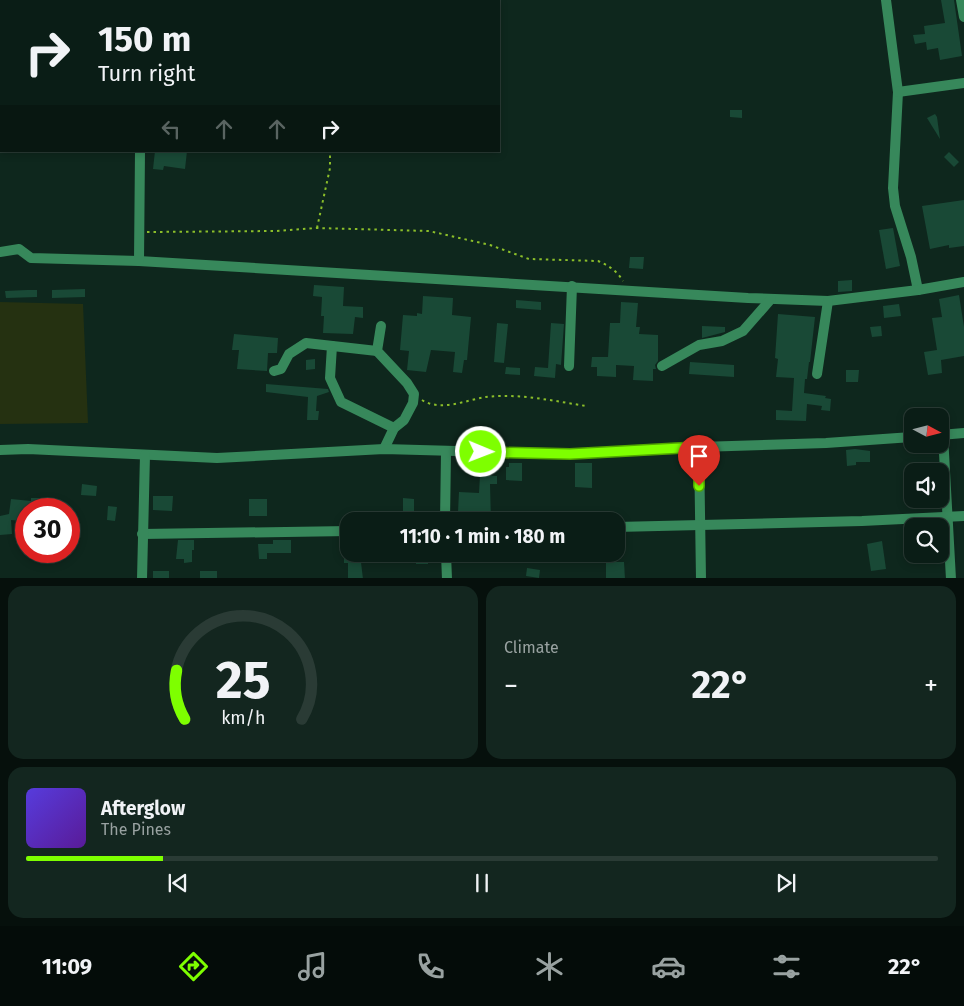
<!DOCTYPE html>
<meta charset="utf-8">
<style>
:root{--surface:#0a1d16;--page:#13261f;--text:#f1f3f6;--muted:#99a2a1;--line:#2a3b35;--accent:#7eff00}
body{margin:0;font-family:"Fira Sans",sans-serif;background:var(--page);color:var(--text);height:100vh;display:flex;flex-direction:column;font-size:19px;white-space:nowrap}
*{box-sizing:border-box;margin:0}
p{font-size:16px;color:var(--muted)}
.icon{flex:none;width:28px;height:28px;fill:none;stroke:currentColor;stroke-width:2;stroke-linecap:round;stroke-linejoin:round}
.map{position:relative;height:578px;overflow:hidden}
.drawer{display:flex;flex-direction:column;gap:8px;padding:8px;background:#06100c;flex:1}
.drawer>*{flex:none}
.top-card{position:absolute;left:0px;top:0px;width:500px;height:152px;box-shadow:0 2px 8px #0003,0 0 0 1px var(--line);background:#0a1d16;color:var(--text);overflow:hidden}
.needle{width:32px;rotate:97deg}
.tools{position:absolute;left:904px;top:408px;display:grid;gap:10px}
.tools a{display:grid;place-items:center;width:45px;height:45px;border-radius:10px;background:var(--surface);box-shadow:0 2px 8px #0003,0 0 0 1px var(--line);font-size:25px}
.speed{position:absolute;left:15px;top:498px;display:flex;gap:10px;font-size:25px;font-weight:700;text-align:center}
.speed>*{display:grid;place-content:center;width:65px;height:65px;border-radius:50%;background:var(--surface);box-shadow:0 2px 8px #0003,0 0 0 1px var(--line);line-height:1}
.speed .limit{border:8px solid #d22;background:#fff;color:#111}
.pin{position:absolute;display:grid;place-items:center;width:42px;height:42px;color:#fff;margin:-51px -21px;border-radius:50% 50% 50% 0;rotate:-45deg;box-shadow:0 0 5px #0007}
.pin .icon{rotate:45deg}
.me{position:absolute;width:55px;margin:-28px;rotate:91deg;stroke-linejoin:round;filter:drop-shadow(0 0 4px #0008)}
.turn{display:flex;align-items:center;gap:18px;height:105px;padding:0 15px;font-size:22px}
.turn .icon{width:65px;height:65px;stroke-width:2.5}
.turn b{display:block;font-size:35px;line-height:42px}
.lanes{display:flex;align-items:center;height:48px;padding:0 15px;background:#0003;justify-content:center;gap:25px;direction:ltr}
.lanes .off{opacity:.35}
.big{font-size:38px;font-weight:700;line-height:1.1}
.drawer .widget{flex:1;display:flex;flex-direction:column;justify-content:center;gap:8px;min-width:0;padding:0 18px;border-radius:15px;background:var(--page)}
.drawer .dial{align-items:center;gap:0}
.dial svg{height:130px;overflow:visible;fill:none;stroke:var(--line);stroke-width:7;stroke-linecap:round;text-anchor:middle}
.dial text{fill:var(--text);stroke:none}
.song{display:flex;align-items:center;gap:15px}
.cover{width:60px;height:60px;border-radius:8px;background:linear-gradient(135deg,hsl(250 70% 55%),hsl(270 70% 35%))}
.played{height:5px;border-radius:2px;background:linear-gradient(90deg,var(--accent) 15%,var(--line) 15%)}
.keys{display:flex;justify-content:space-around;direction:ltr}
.heat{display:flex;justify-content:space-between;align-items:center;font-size:28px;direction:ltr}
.drawer .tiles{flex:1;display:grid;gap:8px;grid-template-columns:1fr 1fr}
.widget:last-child{grid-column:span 2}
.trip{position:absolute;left:340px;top:512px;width:285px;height:50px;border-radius:15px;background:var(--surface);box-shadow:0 2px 8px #0003,0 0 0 1px var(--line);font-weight:700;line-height:50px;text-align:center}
.dock{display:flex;height:80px;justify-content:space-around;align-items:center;background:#040c09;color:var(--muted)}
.dock .icon{width:35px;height:35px}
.dock .current{color:var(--accent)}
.dock b{font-size:22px;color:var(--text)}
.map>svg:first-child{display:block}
</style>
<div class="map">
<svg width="964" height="579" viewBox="0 0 964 579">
<rect width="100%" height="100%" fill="#0e271d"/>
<!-- green -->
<polygon fill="#253111" points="0,302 83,304 88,423 0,424"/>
<!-- building -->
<g fill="#194936">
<polygon points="941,0 954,0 962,56 940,60 938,48 927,50 926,42 915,44 913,35 925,34 924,26 945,23"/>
<polygon points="730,110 742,110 742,118 730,117"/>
<polygon points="935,114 937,117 940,139 927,118"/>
<polygon points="155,151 187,151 185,169 164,166 163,170 153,169"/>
<polygon points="949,152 959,162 954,167 944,157"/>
<polygon points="964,200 964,246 949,248 949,245 930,249 922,206"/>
<polygon points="893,228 900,266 886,269 879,230"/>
<polygon points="630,257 644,257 643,269 629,268"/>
<polygon points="852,280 852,291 838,292 838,281"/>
<polygon points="314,285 344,287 343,306 363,307 363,318 355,317 353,334 323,333 324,316 321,316 322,297 313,296"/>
<polygon points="85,289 85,297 52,298 52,290"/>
<polygon points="27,290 37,290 37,297 6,298 5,291"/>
<polygon points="959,295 964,327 964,356 941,360 942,373 928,375 924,352 937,350 932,318 942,317 939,299"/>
<polygon points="423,296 453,298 452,315 471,317 467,360 464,360 462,373 453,372 455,352 431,350 426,372 407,370 409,351 400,350 403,315 417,316 417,313 422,314"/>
<polygon points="516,300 541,302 541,310 516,308"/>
<polygon points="621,302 638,303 636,327 640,327 639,334 658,335 658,361 655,365 656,369 653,369 653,381 633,380 634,366 616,365 616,377 597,376 597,367 591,367 592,357 608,357 610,323 620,323"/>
<polygon points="899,304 901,316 884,318 883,306"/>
<polygon points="778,314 815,317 810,362 809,362 807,379 805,379 804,393 826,396 825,398 831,399 830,411 821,410 822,406 807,404 806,421 776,420 776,410 792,411 794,378 776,377 778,359 775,358"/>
<polygon points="497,323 508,324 504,363 494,362"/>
<polygon points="551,323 564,324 561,365 556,364 555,378 534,376 535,367 548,368"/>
<polygon points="702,326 725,327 725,332 702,338"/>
<polygon points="881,326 882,336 872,337 870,327"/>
<polygon points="234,334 278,338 277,353 268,353 267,371 237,369 239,350 232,350"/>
<polygon points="315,359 315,369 306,370 306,360"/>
<polygon points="690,362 734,365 734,377 689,374"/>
<polygon points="506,367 520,368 520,375 505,374"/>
<polygon points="846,370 859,370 858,382 846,382"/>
<polygon points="266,384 328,389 329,392 317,396 316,411 319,411 318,420 307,420 308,397 266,392"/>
<polygon points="855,449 870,451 870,462 856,462 856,465 847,466 846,450"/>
<polygon points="509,463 522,463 522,481 506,480 506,467 509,467"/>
<polygon points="575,463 592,463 592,488 575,487"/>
<polygon points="480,475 497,476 497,484 490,484 491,521 478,521 478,513 458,512 459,492 479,493"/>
<polygon points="82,484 97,486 96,496 81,495"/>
<polygon points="153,496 173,496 172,511 153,510"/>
<polygon points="31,498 43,498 50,509 22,509 21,521 11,520 12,534 0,535 0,516 9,514 11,499 31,501"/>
<polygon points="403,498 414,499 414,514 403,514"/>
<rect x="249" y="499" width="18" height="17"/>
<polygon points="108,506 117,507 115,521 107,520"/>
<polygon points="178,540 194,540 194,550 192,550 192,562 184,563 184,559 176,559"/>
<polygon points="273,540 291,540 291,553 267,553 267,559 259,559 258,544 273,544"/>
<polygon points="882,541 886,569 871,571 867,544"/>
<polygon points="344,554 360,554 363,579 348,579 348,563 344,563"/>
<polygon points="385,554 428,554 428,564 416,564 416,561 385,561"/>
<polygon points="606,562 624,562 625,579 606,579"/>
<polygon points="527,568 540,570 539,578 526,576"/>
<rect x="153" y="571" width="16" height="8"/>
<rect x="200" y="571" width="17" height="8"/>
</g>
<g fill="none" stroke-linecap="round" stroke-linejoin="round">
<!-- path -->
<g stroke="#8bbe2a" stroke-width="2" stroke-dasharray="2.5 4" stroke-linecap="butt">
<polyline points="328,1 328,0"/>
<polyline points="317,228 330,168 330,151"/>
<path d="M147 232 276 231 317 228 429 231 490 245 529 259 598 261C608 265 617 271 623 281"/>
<path d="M422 400C441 412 466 400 486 397 518 393 554 401 586 406"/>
</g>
<!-- minor -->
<g stroke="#37885b" stroke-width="10">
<polyline points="886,0 898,92 893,188 895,206 911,257 918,290"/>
<polyline points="961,0 964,17"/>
<polyline points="898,92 964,83"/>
<polyline points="0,252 19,249 31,258 139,261 748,298 828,301 918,290 964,282"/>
<polyline points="139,261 140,151"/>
<polyline points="381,326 377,351 407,383 414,394 413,403 404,420 394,428 384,449"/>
<polyline points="332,346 330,378 341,402 394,428"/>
<polyline points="569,366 572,286"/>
<polyline points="662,366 699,345 722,341 743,331 771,299"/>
<polyline points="274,371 281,369 289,354 306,343 377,351"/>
<polyline points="817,374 828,301"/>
<polyline points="940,435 964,433"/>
<polyline points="943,435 951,579"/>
<polyline points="699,447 701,579"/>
<polyline points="0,450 28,449 217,458 384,449 570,454 699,447 826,443 912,437"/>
<polyline points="445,521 446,452"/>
<polyline points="616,527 862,521 964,516"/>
<polyline points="142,534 349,531"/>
<polyline points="446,554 447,579"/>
<polyline points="142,579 145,455"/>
</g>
</g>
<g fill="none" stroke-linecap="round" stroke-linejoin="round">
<defs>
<polyline id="route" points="481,452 570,454 699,447 699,486"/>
</defs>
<!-- route casing -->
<use href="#route" stroke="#52a600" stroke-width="12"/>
<!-- route -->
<use href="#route" stroke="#7eff00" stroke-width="9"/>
</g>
</svg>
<div class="tools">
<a><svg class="needle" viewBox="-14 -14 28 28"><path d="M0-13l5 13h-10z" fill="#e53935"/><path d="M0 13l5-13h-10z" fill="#99a2a1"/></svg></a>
<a><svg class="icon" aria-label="sound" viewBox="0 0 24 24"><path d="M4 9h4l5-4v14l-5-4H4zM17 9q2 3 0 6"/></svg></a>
<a><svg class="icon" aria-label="search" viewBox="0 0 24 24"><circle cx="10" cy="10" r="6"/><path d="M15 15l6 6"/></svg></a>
</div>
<div class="speed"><div class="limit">30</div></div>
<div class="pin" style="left:699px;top:486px;background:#d93025"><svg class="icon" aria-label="arrive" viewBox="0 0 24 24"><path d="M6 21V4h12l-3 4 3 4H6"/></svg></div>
<svg class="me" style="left:481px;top:452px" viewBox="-20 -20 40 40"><circle r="17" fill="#7eff00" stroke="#fff" stroke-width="3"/><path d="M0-11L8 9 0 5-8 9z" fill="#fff"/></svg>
<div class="trip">11:10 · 1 min · 180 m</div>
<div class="top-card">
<div class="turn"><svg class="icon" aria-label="right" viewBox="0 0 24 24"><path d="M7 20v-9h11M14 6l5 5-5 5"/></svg><div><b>150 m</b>Turn right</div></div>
<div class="lanes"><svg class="icon off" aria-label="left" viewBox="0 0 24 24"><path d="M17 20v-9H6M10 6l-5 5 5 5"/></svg><svg class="icon off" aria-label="ahead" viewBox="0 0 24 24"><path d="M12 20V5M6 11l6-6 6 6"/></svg><svg class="icon off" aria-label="ahead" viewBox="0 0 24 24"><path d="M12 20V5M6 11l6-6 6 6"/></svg><svg class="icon" aria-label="right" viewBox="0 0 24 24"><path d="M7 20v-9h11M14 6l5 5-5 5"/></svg></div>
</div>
</div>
<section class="drawer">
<div class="tiles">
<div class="widget dial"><svg viewBox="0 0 100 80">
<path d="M14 69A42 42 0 1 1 86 69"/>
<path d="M14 69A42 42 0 0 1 9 39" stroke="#7eff00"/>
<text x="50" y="56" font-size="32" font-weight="700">25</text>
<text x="50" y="72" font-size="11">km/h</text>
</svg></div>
<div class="widget"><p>Climate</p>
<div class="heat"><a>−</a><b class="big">22°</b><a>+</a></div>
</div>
<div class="widget">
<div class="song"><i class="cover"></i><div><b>Afterglow</b><p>The Pines</p></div></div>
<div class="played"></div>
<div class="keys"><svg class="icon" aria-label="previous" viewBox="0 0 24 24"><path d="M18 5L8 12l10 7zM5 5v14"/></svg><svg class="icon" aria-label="pause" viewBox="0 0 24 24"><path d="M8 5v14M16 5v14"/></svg><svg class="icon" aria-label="next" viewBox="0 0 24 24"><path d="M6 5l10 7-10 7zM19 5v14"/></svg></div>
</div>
</div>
</section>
<nav class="dock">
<b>11:09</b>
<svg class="icon current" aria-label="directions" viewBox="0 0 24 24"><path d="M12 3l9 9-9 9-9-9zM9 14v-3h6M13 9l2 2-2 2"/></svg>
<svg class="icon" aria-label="music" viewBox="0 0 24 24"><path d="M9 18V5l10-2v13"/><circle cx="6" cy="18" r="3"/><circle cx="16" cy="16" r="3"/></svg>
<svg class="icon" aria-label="phone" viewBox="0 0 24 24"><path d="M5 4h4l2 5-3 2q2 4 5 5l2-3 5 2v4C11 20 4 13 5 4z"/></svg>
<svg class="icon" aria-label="climate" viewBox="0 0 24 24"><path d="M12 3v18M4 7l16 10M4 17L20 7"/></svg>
<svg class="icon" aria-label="car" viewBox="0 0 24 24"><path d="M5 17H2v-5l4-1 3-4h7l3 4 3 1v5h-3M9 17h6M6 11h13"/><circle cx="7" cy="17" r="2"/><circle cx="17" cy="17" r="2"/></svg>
<svg class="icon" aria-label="filters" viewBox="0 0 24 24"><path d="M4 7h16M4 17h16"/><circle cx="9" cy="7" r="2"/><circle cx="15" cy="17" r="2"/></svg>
<b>22°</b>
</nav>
